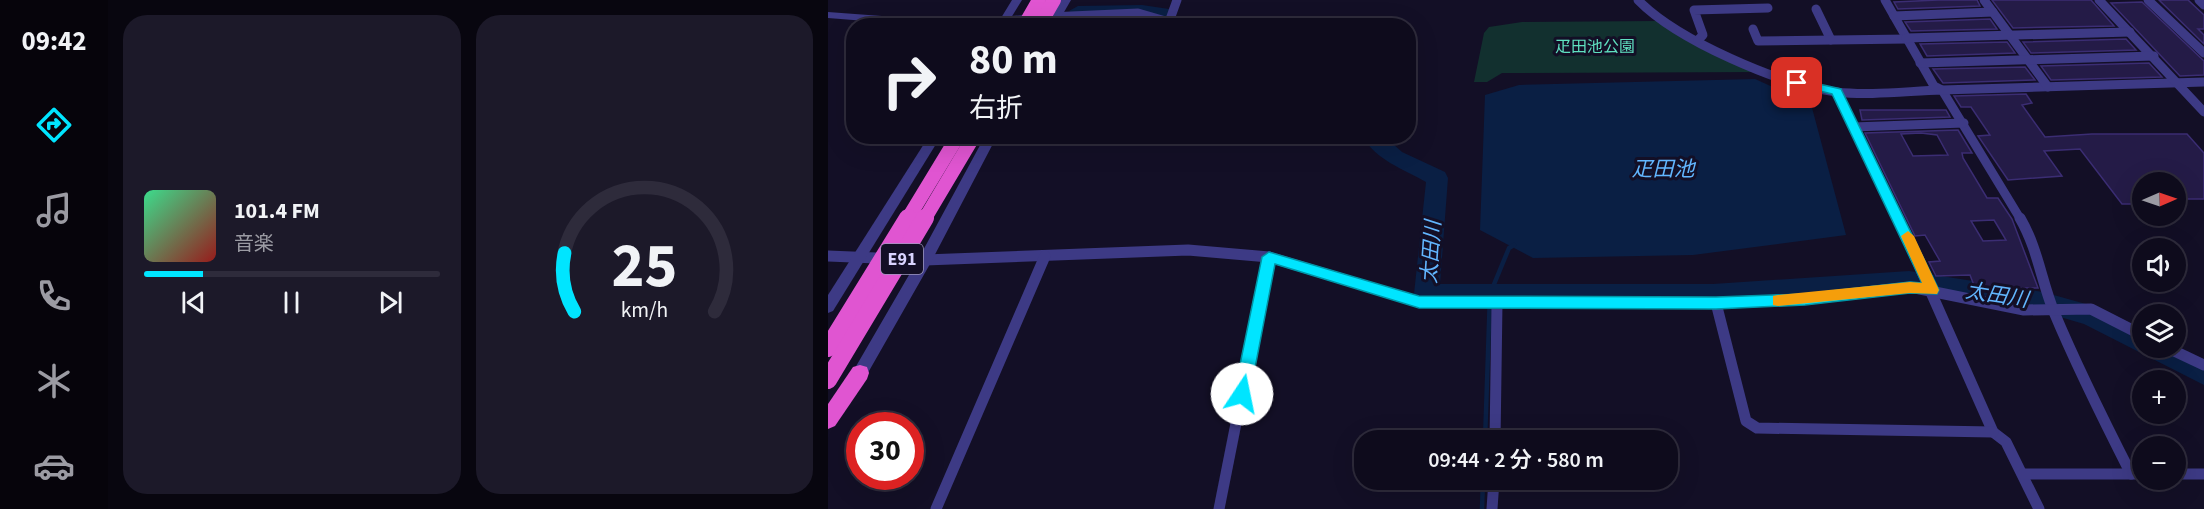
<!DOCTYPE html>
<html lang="ja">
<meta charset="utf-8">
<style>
:root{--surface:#0e0b1c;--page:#1c1929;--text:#f1f3f6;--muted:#9b9ba3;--line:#2e2b3b;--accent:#00e5ff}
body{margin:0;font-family:"Source Sans 3","Noto Sans JP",sans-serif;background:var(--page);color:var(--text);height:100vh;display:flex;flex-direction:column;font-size:22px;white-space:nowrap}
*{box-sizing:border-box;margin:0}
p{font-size:20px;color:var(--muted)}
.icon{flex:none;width:33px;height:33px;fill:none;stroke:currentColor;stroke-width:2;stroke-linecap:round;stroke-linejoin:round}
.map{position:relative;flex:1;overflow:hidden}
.panel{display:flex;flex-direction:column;gap:15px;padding:15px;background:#08060f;width:720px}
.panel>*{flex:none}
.banner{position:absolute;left:18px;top:18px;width:570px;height:126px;border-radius:24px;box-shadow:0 6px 24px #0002,0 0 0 2px var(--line);background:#0e0b1c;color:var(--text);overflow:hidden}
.needle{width:39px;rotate:88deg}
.controls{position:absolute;left:1304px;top:172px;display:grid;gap:12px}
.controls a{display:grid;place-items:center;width:54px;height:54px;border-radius:50%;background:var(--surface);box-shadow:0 6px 24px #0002,0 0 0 2px var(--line);font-size:30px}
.speed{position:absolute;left:18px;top:412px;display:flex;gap:12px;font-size:30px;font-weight:700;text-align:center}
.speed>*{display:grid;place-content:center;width:78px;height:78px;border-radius:50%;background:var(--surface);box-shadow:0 6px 24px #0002,0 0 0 2px var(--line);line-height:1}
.speed .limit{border:9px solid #d22;background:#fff;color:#111}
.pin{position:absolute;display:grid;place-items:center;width:51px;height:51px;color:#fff;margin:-26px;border-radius:12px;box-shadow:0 3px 9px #0006}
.me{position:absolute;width:66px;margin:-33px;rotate:11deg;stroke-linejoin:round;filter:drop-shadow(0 0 4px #0008)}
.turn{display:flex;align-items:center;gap:21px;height:126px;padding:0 24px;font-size:27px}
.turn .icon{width:78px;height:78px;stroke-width:2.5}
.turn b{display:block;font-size:42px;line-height:51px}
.panel .widget{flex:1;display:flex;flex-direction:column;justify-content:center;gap:9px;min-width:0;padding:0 21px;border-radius:24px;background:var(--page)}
.panel .dial{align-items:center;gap:0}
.dial svg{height:156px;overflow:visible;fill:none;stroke:var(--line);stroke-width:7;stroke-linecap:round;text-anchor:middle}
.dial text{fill:var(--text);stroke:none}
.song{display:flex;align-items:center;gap:18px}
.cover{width:72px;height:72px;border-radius:9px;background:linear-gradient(135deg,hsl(150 70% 55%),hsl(0 70% 35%))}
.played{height:6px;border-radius:3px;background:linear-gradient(90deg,var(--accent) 20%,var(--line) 20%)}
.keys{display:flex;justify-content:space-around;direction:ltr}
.panel .tiles{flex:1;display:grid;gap:15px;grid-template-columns:repeat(2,1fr)}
.trip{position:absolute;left:526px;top:430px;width:324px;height:60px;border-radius:24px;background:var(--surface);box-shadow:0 6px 24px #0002,0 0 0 2px var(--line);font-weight:600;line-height:60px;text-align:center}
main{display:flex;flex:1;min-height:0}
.tabs{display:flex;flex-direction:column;width:108px;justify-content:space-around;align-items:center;background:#06040b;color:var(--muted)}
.tabs .icon{width:42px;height:42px}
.tabs .on{color:var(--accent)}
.tabs b{font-size:27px;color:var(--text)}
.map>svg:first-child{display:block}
</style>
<main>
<nav class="tabs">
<b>09:42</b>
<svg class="icon on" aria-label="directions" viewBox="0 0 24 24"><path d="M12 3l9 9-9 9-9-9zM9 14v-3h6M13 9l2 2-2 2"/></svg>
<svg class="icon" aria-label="music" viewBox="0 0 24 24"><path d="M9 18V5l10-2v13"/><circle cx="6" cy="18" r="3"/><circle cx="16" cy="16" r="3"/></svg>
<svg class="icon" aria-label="phone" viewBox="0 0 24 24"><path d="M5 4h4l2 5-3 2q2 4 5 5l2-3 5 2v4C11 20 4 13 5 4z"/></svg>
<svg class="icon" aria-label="climate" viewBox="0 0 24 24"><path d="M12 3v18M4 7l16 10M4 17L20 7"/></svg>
<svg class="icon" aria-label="car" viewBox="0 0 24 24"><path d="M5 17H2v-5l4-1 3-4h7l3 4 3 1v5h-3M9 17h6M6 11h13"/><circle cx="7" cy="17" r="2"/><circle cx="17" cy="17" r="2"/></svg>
</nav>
<section class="panel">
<div class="tiles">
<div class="widget">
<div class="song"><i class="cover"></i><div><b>101.4 FM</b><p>音楽</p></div></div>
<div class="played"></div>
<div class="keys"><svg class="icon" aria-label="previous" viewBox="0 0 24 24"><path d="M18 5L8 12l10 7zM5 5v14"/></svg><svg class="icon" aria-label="pause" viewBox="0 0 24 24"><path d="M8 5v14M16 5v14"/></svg><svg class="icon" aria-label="next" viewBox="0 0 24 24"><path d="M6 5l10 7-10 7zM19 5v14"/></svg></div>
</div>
<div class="widget dial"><svg viewBox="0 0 100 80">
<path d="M14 69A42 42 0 1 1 86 69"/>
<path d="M14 69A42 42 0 0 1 9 39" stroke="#00e5ff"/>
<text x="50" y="56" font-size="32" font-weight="700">25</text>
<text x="50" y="72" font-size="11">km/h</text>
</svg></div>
</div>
</section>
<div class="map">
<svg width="1376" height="509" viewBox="0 0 1376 509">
<rect width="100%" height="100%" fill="#130f26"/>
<!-- green -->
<polygon fill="#12302f" points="829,21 932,72 674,73 659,82 646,82 656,33 661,27 694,22"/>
<!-- water -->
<polygon fill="#0a1f44" points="927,79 983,104 1018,235 865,255 705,258 652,230 657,95 691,85"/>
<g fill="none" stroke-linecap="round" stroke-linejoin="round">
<!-- stream -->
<g stroke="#0a1f44" stroke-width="4.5">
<polyline points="657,441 662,294 681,248 686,245"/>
<polyline points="654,509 655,480"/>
</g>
<!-- river -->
<g fill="#0a1f44" fill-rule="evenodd">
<polygon points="314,5 341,9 344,13 341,26 323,26 325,17 250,16 241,11 250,6"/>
<path d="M534 136H556L574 152 617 172 620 178 612 284H885L1081 271 1215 292 1272 308 1314 329V348H1347V346L1376 360V385L1256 324 1215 312 1081 291 885 304H599L590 301 586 294 598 182C574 168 549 161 534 136Z"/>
</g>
</g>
<!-- building -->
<g fill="#241b47" stroke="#3b2d73" stroke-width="1.5" fill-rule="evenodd">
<polygon points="1110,0 1149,0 1152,6 1070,9 1066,2"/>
<polygon points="1164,0 1263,0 1286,26 1185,28"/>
<polygon points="1331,0 1360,0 1376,15 1376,29 1370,29 1376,35 1376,44"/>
<polygon points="1314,2 1376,61 1376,75 1352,76 1283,3"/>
<polygon points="1162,19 1169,29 1083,31 1077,22"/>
<polygon points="1298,39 1308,50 1203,53 1195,42"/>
<polygon points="1179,42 1187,53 1099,56 1092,44"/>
<polygon points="1321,63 1334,77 1223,80 1213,66"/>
<polygon points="1197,67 1207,80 1115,83 1105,69"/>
<polygon points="1198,94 1204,103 1194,105 1217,137 1264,134 1359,134 1376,153 1376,199 1347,199 1347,183 1314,183 1314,204 1294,204 1252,149 1216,151 1234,176 1180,180 1150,136 1162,135 1143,107 1133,107 1126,96"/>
<polygon points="1032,110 1118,110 1122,117 1034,120"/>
<path d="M1130 130 1144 153H1134L1135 158 1159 198H1170L1184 219 1210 288H1188L1191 293 1158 291 1147 288 1142 275 1108 276 1101 262 1112 261 1097 235 1087 236 1037 133ZM1093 133 1109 135 1120 155 1085 156 1073 134ZM1166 220 1178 240 1155 241 1143 221Z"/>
</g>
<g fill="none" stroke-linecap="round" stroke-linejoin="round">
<!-- minor-far1 -->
<g stroke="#3d3a85" stroke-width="9">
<path d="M810 0C849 40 952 85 1008 92 1042 96 1080 91 1114 90L1193 220"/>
<polyline points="1057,0 1106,86 1114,90 1376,82"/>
<polyline points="1156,0 1220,87"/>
<polyline points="1271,0 1376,112"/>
<polyline points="1320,0 1376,53"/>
<polyline points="1371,0 1376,5"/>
<polyline points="988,9 1003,40"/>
<polyline points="1066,16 1165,12"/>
<polyline points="221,17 310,13 341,22 349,0"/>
<polyline points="176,21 205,19"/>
<polyline points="925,29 930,41 1079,39"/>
<polyline points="1078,38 1302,32"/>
<polyline points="870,40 875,35 866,10 940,8"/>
<polyline points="1092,63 1326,56"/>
<polyline points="1009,92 1071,220"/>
<polyline points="1025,127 1136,123"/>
</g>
<!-- minor -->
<g stroke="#3d3a85" stroke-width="11">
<polyline points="1070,218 1165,432 1178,442 1211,509"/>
<path d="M1192 218C1210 249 1213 280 1226 312 1249 367 1276 421 1303 474"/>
<polyline points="0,256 97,260 360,250 441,257 591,302 888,303 977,299 1082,287 1196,310 1263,309 1314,335"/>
<polyline points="888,303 918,421 929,428 1165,432"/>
<polyline points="1340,348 1376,365"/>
<polyline points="667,441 669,303"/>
<polyline points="1195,474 1314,474"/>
<polyline points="1347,474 1376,474"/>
<polyline points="108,509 217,256"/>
<polyline points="391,509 441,257"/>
<polyline points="664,509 666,480"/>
</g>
<!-- tertiary -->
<g fill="#3d3a85" fill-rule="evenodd">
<polygon points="184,0 194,0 178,26 100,26 0,18 0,12 121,21 173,18"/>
<polygon points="233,0 243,0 228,26 218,26"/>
<polygon points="101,136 113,136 5,311 0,313 0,295"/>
<polygon points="157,136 169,136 102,264 37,378 32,380 27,378 24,373 27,368 92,256"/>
</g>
<!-- trunk -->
<polygon fill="#e055d1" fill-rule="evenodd" points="32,365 39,367 41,373 39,379 7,426 0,429 0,404 25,367"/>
<!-- trunk-bridge-far1 -->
<g stroke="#e055d1" stroke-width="14">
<polyline points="196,26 211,0"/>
<polyline points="211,26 226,0"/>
<polyline points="79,220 130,136"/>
<polyline points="96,220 146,136"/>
</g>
<!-- trunk-bridge -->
<g stroke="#e055d1" stroke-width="18">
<polyline points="0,348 80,218"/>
<polyline points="0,380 97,218"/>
</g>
</g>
<!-- route -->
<polygon fill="#00e5ff" stroke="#0095a6" stroke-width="1.5" points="969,79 1013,89 1111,290 1109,294 1082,293 977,305 888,309 591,308 447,264 422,394 419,399 408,399 406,394 434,257 441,252 591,296 888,297 977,294 1082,282 1094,283 1004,94 966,85 966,80"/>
<!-- slow -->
<polygon fill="#f59e0b" points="1080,231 1086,236 1111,290 1109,294 1082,293 950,306 945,305 945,296 950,295 1082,282 1094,283 1073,236"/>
<g text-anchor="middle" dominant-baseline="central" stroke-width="6" stroke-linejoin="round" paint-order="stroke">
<!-- far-park labels -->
<g font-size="16" fill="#5fe0c0" stroke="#130f26">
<text x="767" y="47">疋田池公園</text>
</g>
<!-- shield labels -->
<rect fill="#130f26" stroke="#9e99be" stroke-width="1.5" x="53" y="244" width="42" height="30" rx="4.5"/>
<g font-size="18" font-weight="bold" fill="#d9d4ff">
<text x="74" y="259">E91</text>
</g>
<!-- water labels -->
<g font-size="21" font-style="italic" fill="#62b6ff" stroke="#130f26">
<text x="835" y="169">疋田池</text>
<text transform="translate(603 252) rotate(-86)">太田川</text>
<text transform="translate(1169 295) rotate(9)">太田川</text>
</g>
</g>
</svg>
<div class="controls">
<a><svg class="needle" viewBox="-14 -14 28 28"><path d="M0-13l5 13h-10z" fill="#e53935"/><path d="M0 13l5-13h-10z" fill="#9b9ba3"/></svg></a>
<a><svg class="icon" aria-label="sound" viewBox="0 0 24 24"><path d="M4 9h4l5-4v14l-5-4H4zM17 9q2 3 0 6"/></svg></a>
<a><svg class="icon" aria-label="layers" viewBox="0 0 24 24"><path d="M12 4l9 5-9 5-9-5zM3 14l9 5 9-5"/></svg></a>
<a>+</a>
<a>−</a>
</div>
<div class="speed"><div class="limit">30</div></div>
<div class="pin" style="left:969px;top:83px;background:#d93025"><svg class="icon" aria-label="arrive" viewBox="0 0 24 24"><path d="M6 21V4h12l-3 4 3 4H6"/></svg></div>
<svg class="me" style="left:414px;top:394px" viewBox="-20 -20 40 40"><circle r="19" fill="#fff"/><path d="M0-13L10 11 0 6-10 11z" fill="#00e5ff"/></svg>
<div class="trip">09:44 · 2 分 · 580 m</div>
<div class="banner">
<div class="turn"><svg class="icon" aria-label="right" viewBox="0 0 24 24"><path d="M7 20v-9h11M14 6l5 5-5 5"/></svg><div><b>80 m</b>右折</div></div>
</div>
</div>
</main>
